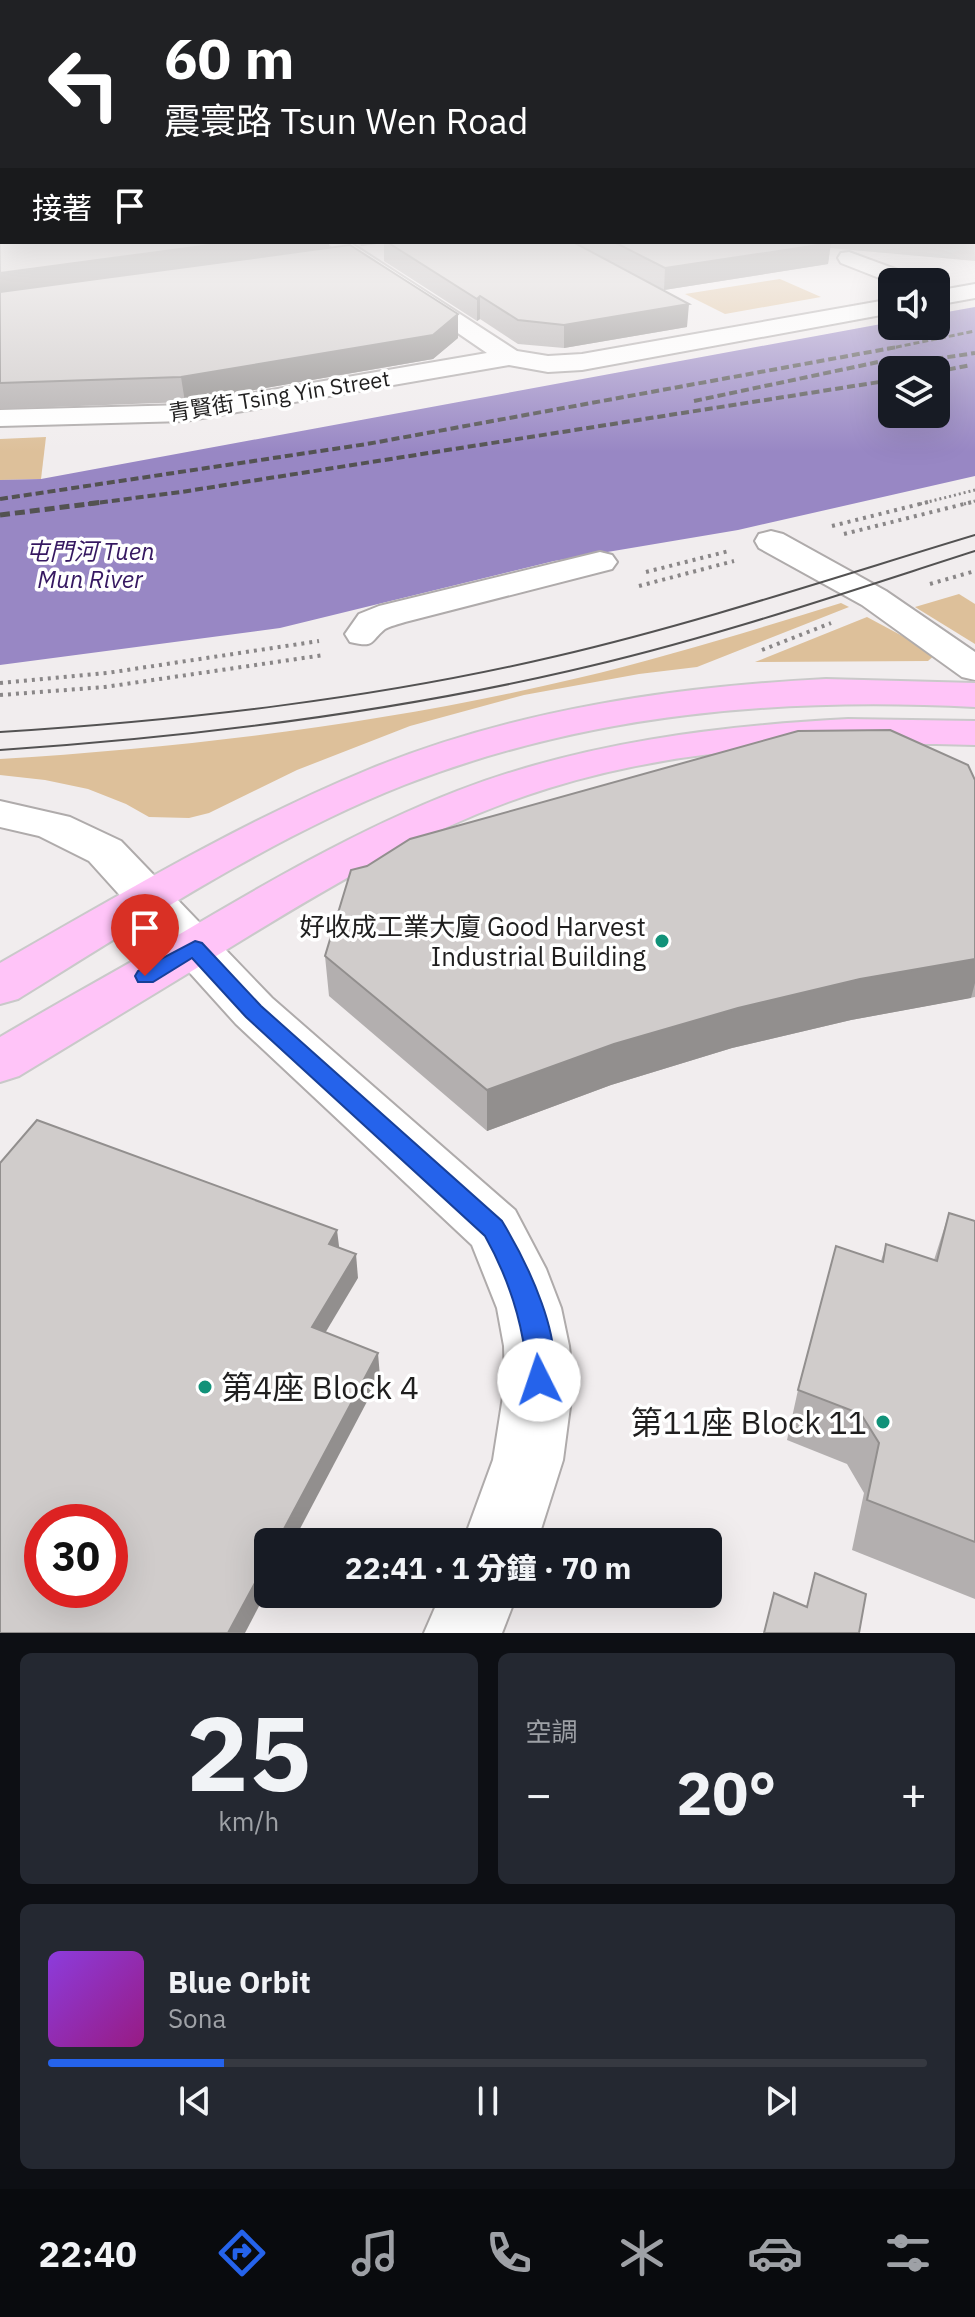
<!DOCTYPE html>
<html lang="zh-TW">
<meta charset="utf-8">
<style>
:root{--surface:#171b24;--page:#242831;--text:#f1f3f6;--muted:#9ea1a6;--line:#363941;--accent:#2563eb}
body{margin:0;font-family:"IBM Plex Sans","Noto Sans TC",sans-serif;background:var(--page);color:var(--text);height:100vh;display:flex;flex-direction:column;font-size:30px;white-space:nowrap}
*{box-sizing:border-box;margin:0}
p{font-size:26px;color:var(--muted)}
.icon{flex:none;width:44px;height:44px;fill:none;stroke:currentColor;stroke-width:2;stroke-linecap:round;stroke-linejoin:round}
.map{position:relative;height:1633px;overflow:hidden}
.sheet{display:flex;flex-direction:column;gap:20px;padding:20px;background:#0d0f14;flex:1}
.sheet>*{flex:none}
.top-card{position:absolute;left:0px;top:0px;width:976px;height:244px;box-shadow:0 8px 32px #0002;background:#202124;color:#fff;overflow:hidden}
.buttons{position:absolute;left:878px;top:268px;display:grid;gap:16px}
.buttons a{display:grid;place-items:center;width:72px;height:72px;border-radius:12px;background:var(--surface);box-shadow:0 8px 32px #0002;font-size:40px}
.speed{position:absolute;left:24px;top:1504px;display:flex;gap:16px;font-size:40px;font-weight:700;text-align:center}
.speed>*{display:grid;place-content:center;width:104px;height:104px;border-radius:50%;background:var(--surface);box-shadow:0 8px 32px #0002;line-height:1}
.speed .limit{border:12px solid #d22;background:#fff;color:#111}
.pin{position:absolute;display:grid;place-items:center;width:68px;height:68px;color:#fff;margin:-82px -34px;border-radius:50% 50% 50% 0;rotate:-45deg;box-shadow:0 0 8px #0007}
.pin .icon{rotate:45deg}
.me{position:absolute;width:88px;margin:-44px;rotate:356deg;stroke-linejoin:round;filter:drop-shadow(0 0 6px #0008)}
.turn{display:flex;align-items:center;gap:28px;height:168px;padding:0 32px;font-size:36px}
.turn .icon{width:104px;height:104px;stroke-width:2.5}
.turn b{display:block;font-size:56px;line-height:68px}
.then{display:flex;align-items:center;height:76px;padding:0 32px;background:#0003;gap:16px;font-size:30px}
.big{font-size:60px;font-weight:800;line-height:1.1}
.sheet .widget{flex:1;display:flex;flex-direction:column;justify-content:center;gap:12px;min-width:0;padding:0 28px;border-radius:12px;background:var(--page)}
.sheet .dial{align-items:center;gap:0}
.dial b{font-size:104px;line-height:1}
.song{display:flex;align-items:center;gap:24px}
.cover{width:96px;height:96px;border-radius:12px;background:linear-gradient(135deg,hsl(270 70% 55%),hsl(310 70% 35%))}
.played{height:8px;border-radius:4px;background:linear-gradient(90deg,var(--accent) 20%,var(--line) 20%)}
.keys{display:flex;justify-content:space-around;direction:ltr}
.heat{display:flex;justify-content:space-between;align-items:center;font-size:44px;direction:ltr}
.sheet .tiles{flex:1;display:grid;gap:20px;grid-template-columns:1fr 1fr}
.widget:last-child{grid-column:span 2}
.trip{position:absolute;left:254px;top:1528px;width:468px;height:80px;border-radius:12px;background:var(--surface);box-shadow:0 8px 32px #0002;font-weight:800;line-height:80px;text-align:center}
.tab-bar{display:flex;height:128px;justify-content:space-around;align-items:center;background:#090b0e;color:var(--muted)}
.tab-bar .icon{width:56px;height:56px}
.tab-bar .current{color:var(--accent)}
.tab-bar b{font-size:36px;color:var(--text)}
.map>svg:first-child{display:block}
</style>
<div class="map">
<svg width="975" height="1633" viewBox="0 0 975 1633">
<rect width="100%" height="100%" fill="#f1edee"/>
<!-- green -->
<g fill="#ddc09a">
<polygon points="780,279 821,297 725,314 685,294"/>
<polygon points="46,437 41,479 0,480 0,439"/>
<polygon points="959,594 975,604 975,644 915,607"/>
<path d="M841 603 849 607 697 667 639 674 524 695 410 726 297 770 209 813 189 818 149 817 126 804 88 789 45 780 0 775V759C194 747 389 723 578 678 666 657 754 630 841 603Z"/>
<polygon points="867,617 936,654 928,661 755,662"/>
</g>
<!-- water -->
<path fill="#9887c4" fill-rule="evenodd" d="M975 307V476L738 530 554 561 280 628 0 665V480L41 479 892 322V326H936V314ZM892 370H936V414H892Z"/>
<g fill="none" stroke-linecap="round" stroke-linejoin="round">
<defs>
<g id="minor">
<polygon points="325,242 349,242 517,351 548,356 582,354 892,299 892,313 582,370 548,372 509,365 185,421 0,426 0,410 185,405 487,353"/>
<polygon points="849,252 917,277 920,282 892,283 841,263 838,258 841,253"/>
<polygon points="975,284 975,298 936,305 936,291"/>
<polygon points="771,531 783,534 886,591 975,652 975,680 962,677 862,605 759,548 755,541 759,534"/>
<path d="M600 552 612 555 617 562 612 569 405 622C399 624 390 626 385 629 369 642 376 648 350 642L345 634 359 614 379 606Z"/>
<polygon points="0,801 70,817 121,841 272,998 515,1210 546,1269 561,1308 569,1346 573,1384 563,1460 537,1542 463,1542 493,1460 505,1384 504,1346 497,1308 472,1245 236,1024 89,861 39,836 0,827"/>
<polygon points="441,1594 517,1594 502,1633 424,1633"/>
</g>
<g id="major">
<path d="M826 679 975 683V707C780 697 588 713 404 785 268 839 143 922 18 999L0 1004V963C121 894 241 822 370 769 515 710 671 687 826 679Z"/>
<path d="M848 719 975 721V745C833 741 687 745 549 788 423 827 312 897 200 966 140 1003 79 1039 19 1076L0 1082V1037C56 1004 112 973 168 941 261 886 356 830 457 791 582 743 715 726 848 719Z"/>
</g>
</defs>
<!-- minor casing -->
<use href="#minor" stroke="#afabab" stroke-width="4"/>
<!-- major casing -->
<use href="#major" stroke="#c9c9c9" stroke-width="4"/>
<!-- path-far1 -->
<g stroke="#8a8788" stroke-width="3" stroke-dasharray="2 3" stroke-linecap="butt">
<polyline points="920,504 975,490"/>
<polyline points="964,504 975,501"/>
</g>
<!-- path -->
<g stroke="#8a8788" stroke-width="4" stroke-dasharray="3 5" stroke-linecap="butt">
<polyline points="832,526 928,502"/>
<polyline points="844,534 972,502"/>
<polyline points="646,572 729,551"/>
<polyline points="930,584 975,571"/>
<polyline points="639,586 734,561"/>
<polyline points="762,650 831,623"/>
<polyline points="0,683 107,673 319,641"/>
<polyline points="0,695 105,687 324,655"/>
</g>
<!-- minor -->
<use href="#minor" fill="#fff" fill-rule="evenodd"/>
<!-- major -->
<use href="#major" fill="#ffc4f8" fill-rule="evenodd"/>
<!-- tram -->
<g stroke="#535252" stroke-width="2">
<path d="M0 732C187 720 374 699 557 656 698 623 836 577 975 535"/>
<path d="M0 750C192 737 382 714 569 671 707 640 841 594 975 551"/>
</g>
<!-- rail-far2 -->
<polyline stroke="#535252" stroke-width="3" stroke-dasharray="6 3" stroke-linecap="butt" points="887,349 975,331"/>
<!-- rail-far1 -->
<g stroke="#535252" stroke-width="4" stroke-dasharray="8 4" stroke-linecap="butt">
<polyline points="888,366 975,353"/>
<polyline points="936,372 971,365"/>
<polyline points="694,401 897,358"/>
<polyline points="0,499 367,444 897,347"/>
<polyline points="88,504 181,492 892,380"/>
</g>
<!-- rail -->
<polyline stroke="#535252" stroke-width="5" stroke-dasharray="10 5" stroke-linecap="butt" points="0,515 104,502"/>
</g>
<!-- wall -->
<g fill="#b3afaf">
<polygon points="0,224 2,242 329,242 329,248 458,314 458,338 433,359 185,402 0,409"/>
<polygon points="974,224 975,261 830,248 828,264 664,290 576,244 687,327 564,348 518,344 480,319 477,321 384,261 384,243 361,246 354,242 974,242"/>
<polygon points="975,780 975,997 851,1020 732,1048 611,1085 487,1131 329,996 325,956 367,866"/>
<polygon points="949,1213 975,1221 975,1599 852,1550 864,1493 847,1464 787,1440 798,1390 881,1261 886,1244 934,1260"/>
</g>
<!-- shaded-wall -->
<g fill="#928f8e">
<polygon points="232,242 329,242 329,250 0,296 0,273"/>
<polygon points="360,242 384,242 384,243 361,246"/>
<polygon points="831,243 828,264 664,290 665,268"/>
<polygon points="480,296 480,319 477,321 477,299"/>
<polygon points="689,304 687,327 564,348 564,325"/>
<polygon points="458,314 458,338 433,359 185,402 181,377"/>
<polygon points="975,959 975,983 971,998 851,1020 732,1048 611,1085 487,1131 487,1090 614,1044 738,1008 860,979"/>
<polygon points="337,1230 340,1254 329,1244"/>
<polygon points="356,1254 358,1278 315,1350 312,1327"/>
<polygon points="378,1353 380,1377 293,1542 277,1542"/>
<polygon points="268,1559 268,1589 245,1633 228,1633"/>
</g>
<!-- building -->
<g fill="#d0cccb" stroke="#928f8e" stroke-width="2" fill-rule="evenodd">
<polygon points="0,224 2,224 2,242 232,242 0,273"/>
<polygon points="387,242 573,242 689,304 564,325 518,320 480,296 477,299"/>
<polygon points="614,242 830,242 831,243 665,268"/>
<polygon points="350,245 458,314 433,335 181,377 0,383 0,292"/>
<polygon points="890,730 968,765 975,780 975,959 860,979 738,1008 614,1044 487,1090 325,956 351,870 367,866 410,839 798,731"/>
<path d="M37 1120 337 1230 329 1244 356 1254 312 1327 378 1353 277 1542H268V1559L228 1633H0V1163ZM42 1522H110V1590H42Z"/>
<polygon points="949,1213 975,1221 975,1542 867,1500 879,1443 861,1414 798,1390 836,1246 883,1262 886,1244 937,1261"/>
<polygon points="815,1573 866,1594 859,1633 764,1633 774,1593 807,1607"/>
</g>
<!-- sky -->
<linearGradient id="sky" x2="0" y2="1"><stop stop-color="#88a2da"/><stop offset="0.5" stop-color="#f9f7f7"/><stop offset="1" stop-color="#f9f7f7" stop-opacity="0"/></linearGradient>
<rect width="975" height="452" fill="url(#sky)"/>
<!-- route -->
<path fill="#2563eb" stroke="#184099" stroke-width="2" d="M195 941 202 943 261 1006 502 1221C525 1259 569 1345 549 1389L539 1393 529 1389C523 1374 526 1357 523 1340 516 1302 504 1270 485 1236L246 1017 192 958 153 982H138L135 976 138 971Z"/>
<!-- markers -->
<g fill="#119279" stroke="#fff" stroke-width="3">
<circle cx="662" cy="941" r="8"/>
<circle cx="205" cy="1387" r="8"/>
<circle cx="883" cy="1422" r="8"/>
</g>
<g text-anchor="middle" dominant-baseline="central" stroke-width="7" stroke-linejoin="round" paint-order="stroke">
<!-- far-street labels -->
<g font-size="22" fill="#201f1f" stroke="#fff">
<text transform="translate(279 395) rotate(-9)">青賢街 Tsing Yin Street</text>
</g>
<!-- far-water labels -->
<g font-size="24" font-style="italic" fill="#361861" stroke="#fff">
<text x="90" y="551">屯門河 Tuen<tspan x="90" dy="28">Mun River</tspan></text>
</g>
<!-- poi labels -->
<g font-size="26" fill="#201f1f" stroke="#fff" text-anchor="end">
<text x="646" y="926">好收成工業大廈 Good Harvest<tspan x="646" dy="30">Industrial Building</tspan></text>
</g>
<!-- near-poi labels -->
<g font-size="32" fill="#201f1f" stroke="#fff" text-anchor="start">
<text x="221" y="1387">第4座 Block 4</text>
<text x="867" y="1422" text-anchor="end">第11座 Block 11</text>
</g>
</g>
</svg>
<div class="buttons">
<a><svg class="icon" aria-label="sound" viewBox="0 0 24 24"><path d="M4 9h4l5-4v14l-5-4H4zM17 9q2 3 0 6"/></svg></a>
<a><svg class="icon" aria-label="layers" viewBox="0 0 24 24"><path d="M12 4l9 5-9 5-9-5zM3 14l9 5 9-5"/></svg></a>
</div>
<div class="speed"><div class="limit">30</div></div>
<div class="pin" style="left:145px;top:976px;background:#d93025"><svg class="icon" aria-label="arrive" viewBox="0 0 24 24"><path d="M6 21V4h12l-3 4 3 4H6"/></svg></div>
<svg class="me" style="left:539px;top:1380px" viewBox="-20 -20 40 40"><circle r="19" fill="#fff"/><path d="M0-13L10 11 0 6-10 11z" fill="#2563eb"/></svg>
<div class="trip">22:41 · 1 分鐘 · 70 m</div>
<div class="top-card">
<div class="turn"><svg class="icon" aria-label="left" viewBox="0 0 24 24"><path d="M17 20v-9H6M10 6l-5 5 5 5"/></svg><div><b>60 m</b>震寰路 Tsun Wen Road</div></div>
<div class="then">接著<svg class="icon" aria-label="arrive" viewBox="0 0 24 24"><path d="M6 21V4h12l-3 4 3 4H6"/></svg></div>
</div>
</div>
<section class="sheet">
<div class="tiles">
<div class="widget dial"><b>25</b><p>km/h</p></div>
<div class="widget"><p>空調</p>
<div class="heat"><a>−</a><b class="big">20°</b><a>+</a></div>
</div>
<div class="widget">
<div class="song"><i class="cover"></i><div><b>Blue Orbit</b><p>Sona</p></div></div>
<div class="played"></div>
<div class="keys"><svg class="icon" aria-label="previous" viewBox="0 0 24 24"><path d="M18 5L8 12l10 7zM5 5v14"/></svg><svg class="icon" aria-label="pause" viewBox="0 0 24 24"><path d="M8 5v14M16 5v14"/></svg><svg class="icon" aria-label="next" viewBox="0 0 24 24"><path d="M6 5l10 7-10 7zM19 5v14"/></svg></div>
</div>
</div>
</section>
<nav class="tab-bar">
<b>22:40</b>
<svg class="icon current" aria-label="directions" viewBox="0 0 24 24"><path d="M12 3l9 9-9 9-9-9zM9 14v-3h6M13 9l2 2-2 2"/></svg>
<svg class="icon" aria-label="music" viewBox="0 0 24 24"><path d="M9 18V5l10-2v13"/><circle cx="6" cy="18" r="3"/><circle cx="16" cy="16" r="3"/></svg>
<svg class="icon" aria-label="phone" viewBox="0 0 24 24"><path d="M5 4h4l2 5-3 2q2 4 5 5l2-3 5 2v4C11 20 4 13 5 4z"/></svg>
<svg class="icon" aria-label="climate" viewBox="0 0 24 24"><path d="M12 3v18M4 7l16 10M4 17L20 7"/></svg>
<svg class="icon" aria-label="car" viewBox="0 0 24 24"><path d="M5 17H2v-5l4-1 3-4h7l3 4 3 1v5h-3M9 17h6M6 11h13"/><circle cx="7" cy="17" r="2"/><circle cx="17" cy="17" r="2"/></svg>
<svg class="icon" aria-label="filters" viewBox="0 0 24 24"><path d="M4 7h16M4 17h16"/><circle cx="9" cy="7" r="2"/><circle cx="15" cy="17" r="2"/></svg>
</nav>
